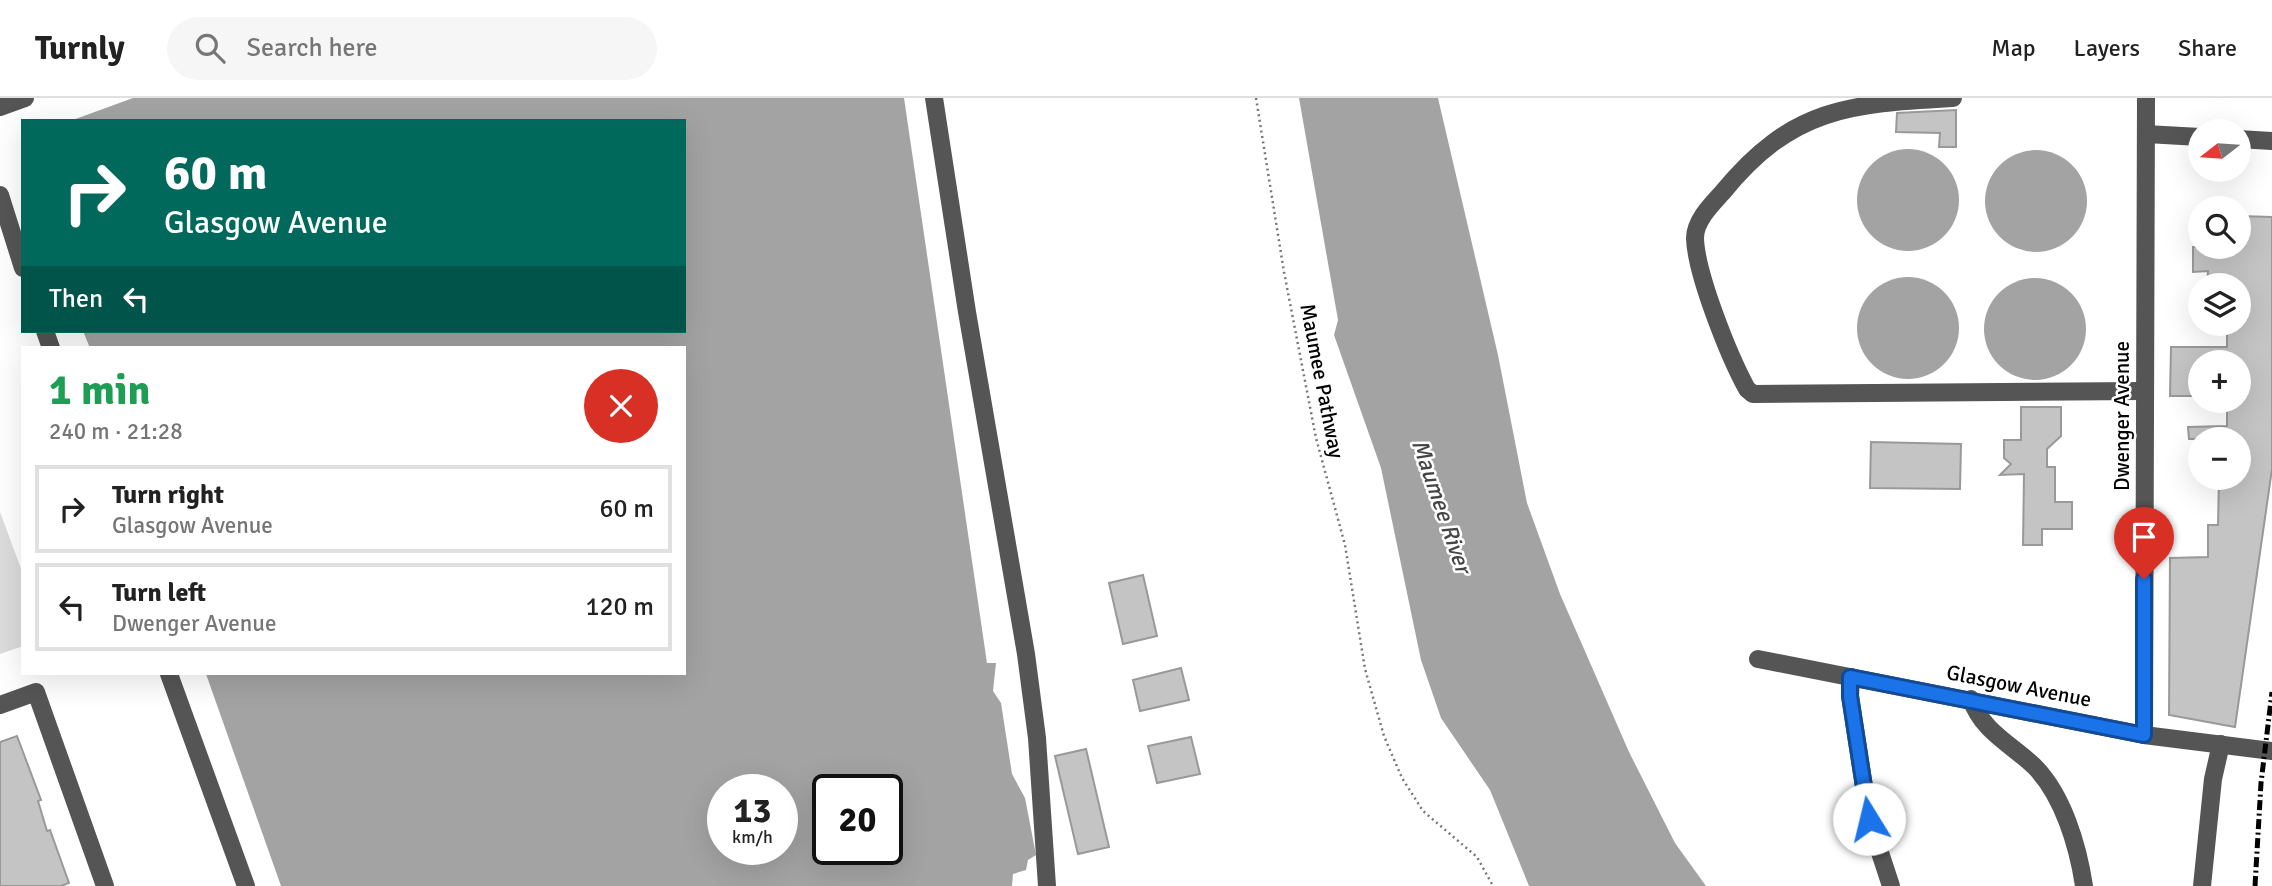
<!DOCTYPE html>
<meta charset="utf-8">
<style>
body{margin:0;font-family:Signika,sans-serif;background:#f6f6f6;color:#222;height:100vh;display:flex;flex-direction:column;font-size:26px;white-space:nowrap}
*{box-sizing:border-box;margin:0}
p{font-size:23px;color:#767676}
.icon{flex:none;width:38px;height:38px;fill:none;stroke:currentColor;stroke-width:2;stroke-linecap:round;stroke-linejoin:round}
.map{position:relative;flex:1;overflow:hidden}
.side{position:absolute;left:21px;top:248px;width:665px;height:329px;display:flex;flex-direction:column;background:#fff;border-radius:0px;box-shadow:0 7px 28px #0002}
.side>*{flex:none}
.hud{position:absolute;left:21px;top:21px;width:665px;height:214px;border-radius:0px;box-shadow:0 7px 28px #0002;background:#00695c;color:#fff;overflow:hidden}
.needle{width:46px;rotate:253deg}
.fabs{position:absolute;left:2188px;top:21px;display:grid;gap:14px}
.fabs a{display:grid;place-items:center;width:63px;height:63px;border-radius:50%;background:#fff;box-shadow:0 7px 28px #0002;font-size:35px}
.speed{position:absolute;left:707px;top:676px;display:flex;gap:14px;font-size:35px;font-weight:700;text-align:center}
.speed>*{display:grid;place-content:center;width:91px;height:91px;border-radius:50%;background:#fff;box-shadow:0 7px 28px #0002;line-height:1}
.speed small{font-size:18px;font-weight:400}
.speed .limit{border:4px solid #111;border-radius:10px;background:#fff;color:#111}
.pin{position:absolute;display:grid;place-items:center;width:60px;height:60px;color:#fff;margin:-72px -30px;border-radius:50% 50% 50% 0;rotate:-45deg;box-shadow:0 0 7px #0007}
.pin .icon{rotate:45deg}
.me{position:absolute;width:77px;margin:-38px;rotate:351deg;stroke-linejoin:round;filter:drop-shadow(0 0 5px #0008)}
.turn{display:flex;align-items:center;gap:24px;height:147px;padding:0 28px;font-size:32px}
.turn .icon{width:91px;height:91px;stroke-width:2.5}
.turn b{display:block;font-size:49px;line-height:60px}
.then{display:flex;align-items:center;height:66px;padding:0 28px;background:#0003;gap:14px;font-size:26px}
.round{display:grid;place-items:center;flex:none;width:74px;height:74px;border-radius:37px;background:#f6f6f6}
.head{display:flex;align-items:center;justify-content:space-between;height:119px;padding:0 28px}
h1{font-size:42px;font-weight:700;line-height:52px;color:#1e9e55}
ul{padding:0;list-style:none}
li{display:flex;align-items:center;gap:21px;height:88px;margin:0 14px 10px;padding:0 14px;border:4px solid #e0e0e0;border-radius:0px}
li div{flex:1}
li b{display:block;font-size:26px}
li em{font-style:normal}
header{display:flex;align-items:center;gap:42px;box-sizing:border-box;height:98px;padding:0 35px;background:#fff;border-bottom:2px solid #e0e0e0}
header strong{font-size:33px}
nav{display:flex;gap:38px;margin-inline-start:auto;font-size:24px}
.search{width:490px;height:63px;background:#f6f6f6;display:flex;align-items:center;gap:18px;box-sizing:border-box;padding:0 24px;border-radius:38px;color:#767676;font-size:26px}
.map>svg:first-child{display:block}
</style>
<header>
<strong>Turnly</strong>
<div class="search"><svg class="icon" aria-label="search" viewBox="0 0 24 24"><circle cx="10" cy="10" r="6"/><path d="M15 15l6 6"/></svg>Search here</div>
<nav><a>Map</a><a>Layers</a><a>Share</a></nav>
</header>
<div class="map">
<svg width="2272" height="788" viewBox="0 0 2272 788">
<rect width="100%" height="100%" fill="#fff"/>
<!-- green -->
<path fill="#dcdcdc" d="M0 414 23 476V548L0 556Z"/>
<!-- water -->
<g fill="#a3a3a3" fill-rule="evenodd">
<path d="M133 0H904L987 565H996L993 593 1001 605 1012 676 1025 700 1036 757 1028 762 1026 772 1013 776 1012 788H281L206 576H684V250H90L83 233H684V23H70ZM723 691H782V751H723ZM828 691H887V751H828Z"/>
<path d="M1299 0H1438L1498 257 1527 405 1560 496 1629 654 1675 745 1706 788H1529L1490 692 1441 620 1421 562 1381 370 1334 237 1338 222Z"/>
<circle cx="1908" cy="102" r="51"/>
<circle cx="2036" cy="103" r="51"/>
<circle cx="1908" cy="230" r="51"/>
<circle cx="2035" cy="231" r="51"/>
</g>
<!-- building -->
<g fill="#c4c4c4" stroke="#999" stroke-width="2">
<path d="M1956 12V49H1939L1940 35 1896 34 1897 15Z"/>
<path d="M2238 118 2272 119V371L2235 629 2169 617 2170 460 2208 459V427H2218L2219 380H2238V341H2189L2188 329 2227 328V303H2238V264H2200V298H2170L2171 249H2227V226H2238V187H2207L2208 173 2193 174V149H2238Z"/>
<path d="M2021 309H2061V338L2047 351V369H2055V404H2072V431H2042V447H2023L2024 376 2000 377 2011 366 2004 360V342H2021Z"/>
<path d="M1871 344 1961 346 1960 391 1870 390Z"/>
<path d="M1143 477 1157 538 1123 546 1109 485Z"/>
<path d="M1181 570 1189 602 1140 613 1133 582Z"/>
<path d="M17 638 41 702 38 703 47 733 50 732 69 785 61 788H0V644Z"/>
<path d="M1191 639 1200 676 1157 685 1148 648Z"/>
<path d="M1086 651 1109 749 1078 756 1055 658Z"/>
</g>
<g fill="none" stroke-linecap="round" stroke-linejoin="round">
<!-- path -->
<path stroke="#777" stroke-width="2.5" stroke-dasharray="2 3.5" stroke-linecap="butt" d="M1256 0 1284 174 1316 340 1345 447 1365 571 1384 638 1402 680 1423 713 1477 759 1493 788"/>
<!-- minor -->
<g stroke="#555" stroke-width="18">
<path d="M934 0 967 214 1026 556 1037 640 1047 788"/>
<path d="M1953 0C1849 6 1792 9 1722 95 1711 107 1695 123 1695 140 1696 176 1729 258 1747 291L1753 296 2145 293"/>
<path d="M0 9 25 0"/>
<path d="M2146 36 2200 39"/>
<path d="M2238 41 2272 43"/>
<path d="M0 97 23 170"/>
<path d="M45 233 51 250"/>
<path d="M1758 561 2144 637 2272 653"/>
<path d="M169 576 246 788"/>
<path d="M1851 579 1850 598 1869 721 1891 788"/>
<path d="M1971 601C1982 633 2011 646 2034 668 2063 697 2078 748 2084 788"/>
<path d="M0 607 36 594 105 788"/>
<path d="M2144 637 2146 0"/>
<path d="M2202 788 2213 681 2221 646"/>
</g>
<!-- rail -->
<path stroke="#000" stroke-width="5" stroke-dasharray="10 3.5 2 3.5" stroke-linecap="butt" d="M2255 788 2261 685 2272 594"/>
</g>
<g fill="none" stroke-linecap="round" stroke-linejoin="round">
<!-- route casing -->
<g stroke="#114b97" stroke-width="18">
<path id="route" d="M1869 721 1850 598V579L2144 637V481"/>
</g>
<!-- route -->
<use href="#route" stroke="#1a73e8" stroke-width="12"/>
</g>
<g text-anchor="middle" stroke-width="5" stroke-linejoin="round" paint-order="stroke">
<!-- street labels -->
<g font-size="21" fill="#000" stroke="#fff">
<text transform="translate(1322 283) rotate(79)" y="7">Maumee Pathway</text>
<text transform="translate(2122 318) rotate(-90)" y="7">Dwenger Avenue</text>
<text transform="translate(2019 588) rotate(11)" y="7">Glasgow Avenue</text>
</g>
<!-- water labels -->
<g font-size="23" font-style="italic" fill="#444" stroke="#fff">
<text transform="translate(1442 408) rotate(71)" y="8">Maumee River</text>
</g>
</g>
</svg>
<div class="fabs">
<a><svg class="needle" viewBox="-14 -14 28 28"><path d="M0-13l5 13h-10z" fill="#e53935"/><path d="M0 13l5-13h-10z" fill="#767676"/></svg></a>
<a><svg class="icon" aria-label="search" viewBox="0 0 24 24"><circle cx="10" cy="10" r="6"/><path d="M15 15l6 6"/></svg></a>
<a><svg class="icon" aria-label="layers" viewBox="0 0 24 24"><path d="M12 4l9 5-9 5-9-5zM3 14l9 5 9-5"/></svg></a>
<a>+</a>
<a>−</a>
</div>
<div class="speed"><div>13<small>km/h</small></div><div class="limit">20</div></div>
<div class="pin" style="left:2144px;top:481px;background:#d93025"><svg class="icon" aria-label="arrive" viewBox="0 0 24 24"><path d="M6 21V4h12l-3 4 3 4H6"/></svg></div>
<svg class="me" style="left:1869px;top:721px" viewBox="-20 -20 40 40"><circle r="19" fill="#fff"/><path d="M0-13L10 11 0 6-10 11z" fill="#1a73e8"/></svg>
<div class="hud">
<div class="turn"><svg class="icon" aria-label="right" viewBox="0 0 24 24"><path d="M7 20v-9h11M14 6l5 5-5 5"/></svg><div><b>60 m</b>Glasgow Avenue</div></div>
<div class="then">Then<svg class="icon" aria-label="left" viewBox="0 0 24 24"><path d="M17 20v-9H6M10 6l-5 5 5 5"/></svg></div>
</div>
<section class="side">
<div class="head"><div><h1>1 min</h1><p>240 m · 21:28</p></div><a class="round" style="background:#d93025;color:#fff"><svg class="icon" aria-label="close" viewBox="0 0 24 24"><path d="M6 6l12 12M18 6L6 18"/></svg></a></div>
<ul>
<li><svg class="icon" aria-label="right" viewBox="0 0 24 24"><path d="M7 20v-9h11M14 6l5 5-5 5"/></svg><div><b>Turn right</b><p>Glasgow Avenue</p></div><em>60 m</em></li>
<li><svg class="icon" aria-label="left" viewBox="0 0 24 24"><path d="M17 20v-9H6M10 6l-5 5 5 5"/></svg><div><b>Turn left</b><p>Dwenger Avenue</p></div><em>120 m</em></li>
</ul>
</section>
</div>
